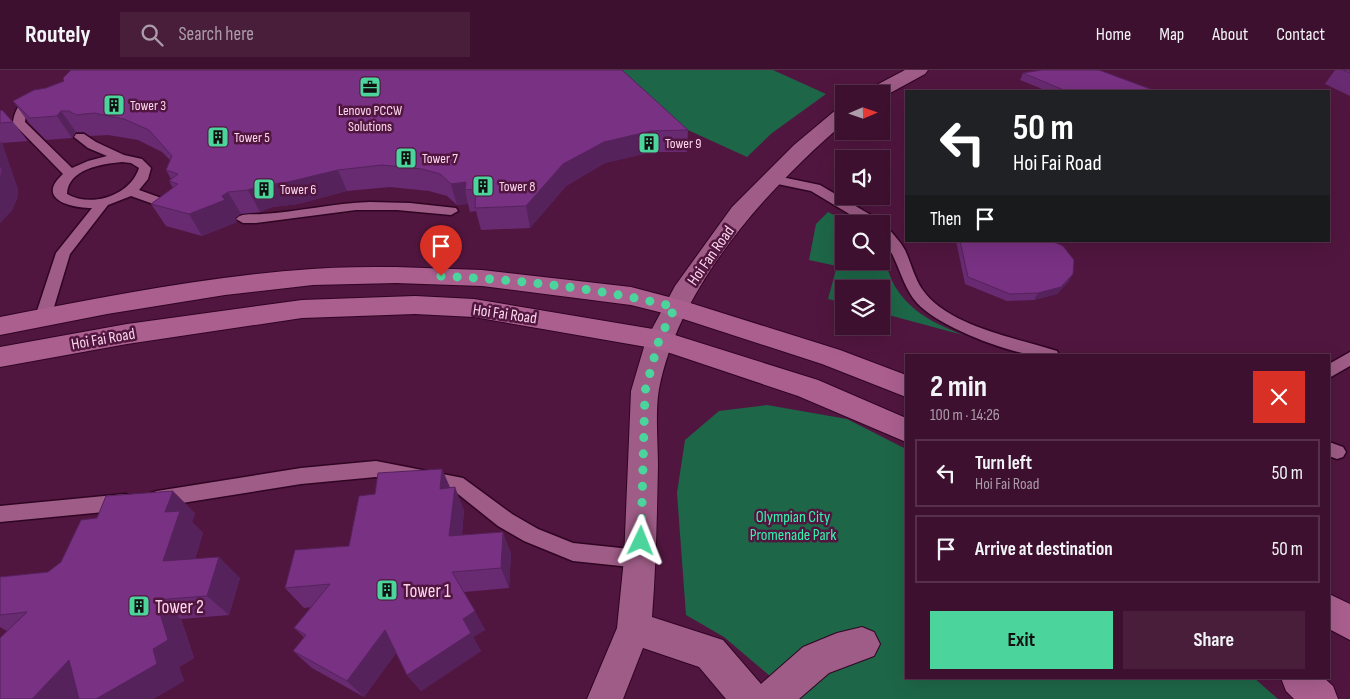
<!DOCTYPE html>
<meta charset="utf-8">
<style>
body{margin:0;font-family:"Sofia Sans Condensed",sans-serif;background:#481e3b;color:#f1f3f6;height:100vh;display:flex;flex-direction:column;font-size:19px;white-space:nowrap}
*{box-sizing:border-box;margin:0}
p{font-size:16px;color:#ad9daa}
.icon{flex:none;width:28px;height:28px;fill:none;stroke:currentColor;stroke-width:2;stroke-linecap:round;stroke-linejoin:round}
.map{position:relative;flex:1;overflow:hidden}
.side{position:absolute;left:905px;top:284px;width:425px;height:325px;display:flex;flex-direction:column;background:#3d102f;border-radius:0px;box-shadow:0 5px 20px #0002,0 0 0 1px #56304b}
.side>*{flex:none}
.hud{position:absolute;left:905px;top:20px;width:425px;height:152px;border-radius:0px;box-shadow:0 5px 20px #0002,0 0 0 1px #56304b;background:#202124;color:#fff;overflow:hidden}
.needle{width:32px;rotate:88deg}
.tools{position:absolute;left:835px;top:15px;display:grid;gap:10px}
.tools a{display:grid;place-items:center;width:55px;height:55px;border-radius:0px;background:#3d102f;box-shadow:0 5px 20px #0002,0 0 0 1px #56304b;font-size:25px}
.pin{position:absolute;display:grid;place-items:center;width:42px;height:42px;color:#fff;margin:-51px -21px;border-radius:50% 50% 50% 0;rotate:-45deg;box-shadow:0 0 5px #0007}
.pin .icon{rotate:45deg}
.me{position:absolute;width:55px;margin:-28px;rotate:2deg;stroke-linejoin:round;filter:drop-shadow(0 0 4px #0008)}
.turn{display:flex;align-items:center;gap:18px;height:105px;padding:0 25px;font-size:22px}
.turn .icon{width:65px;height:65px;stroke-width:2.5}
.turn b{display:block;font-size:35px;line-height:42px}
.then{display:flex;align-items:center;height:48px;padding:0 25px;background:#0003;gap:10px;font-size:19px}
.round{display:grid;place-items:center;flex:none;width:52px;height:52px;border-radius:0px;background:#481e3b}
.overview{display:flex;align-items:center;justify-content:space-between;height:85px;padding:0 25px}
h1{font-size:30px;font-weight:700;line-height:38px}
.action{display:flex;gap:10px;margin-top:auto;padding:10px 25px}
.action a{flex:1;height:58px;border-radius:0px;background:#4bd49b;color:#111;font-size:20px;font-weight:700;line-height:58px;text-align:center}
.action a+a{background:#481e3b;color:#f1f3f6}
ul{padding:0;list-style:none}
li{display:flex;align-items:center;gap:15px;height:68px;margin:0 10px 8px;padding:0 15px;border:2px solid #56304b;border-radius:0px}
li div{flex:1}
li b{display:block;font-size:19px}
li em{font-style:normal}
header{display:flex;align-items:center;gap:30px;box-sizing:border-box;height:70px;padding:0 25px;background:#3d102f;border-bottom:1px solid #56304b}
header strong{font-size:24px}
nav{display:flex;gap:28px;margin-inline-start:auto;font-size:18px}
.search{width:350px;height:45px;background:#481e3b;display:flex;align-items:center;gap:12px;box-sizing:border-box;padding:0 18px;border-radius:0px;color:#ad9daa;font-size:19px}
.map>svg:first-child{display:block}
</style>
<header>
<strong>Routely</strong>
<div class="search"><svg class="icon" aria-label="search" viewBox="0 0 24 24"><circle cx="10" cy="10" r="6"/><path d="M15 15l6 6"/></svg>Search here</div>
<nav><a>Home</a><a>Map</a><a>About</a><a>Contact</a></nav>
</header>
<div class="map">
<svg width="1350" height="629" viewBox="0 0 1350 629">
<rect width="100%" height="100%" fill="#51163f"/>
<!-- green -->
<g fill="#1e6648">
<path d="M601 0H773L826 24 772 63 747 87 644 40Z"/>
<path d="M828 142 852 154H844V191H881V185C887 196 890 208 896 218 912 243 936 254 963 265L881 243V219H844V233L828 229 837 196 809 190 816 154Z"/>
<path d="M767 335 847 349 906 379V608H1254L1278 629H797L724 567 686 545 677 423 685 370 719 341Z"/>
</g>
<g fill="none" stroke-linecap="round" stroke-linejoin="round">
<!-- lane casing -->
<g stroke="#300423" stroke-width="3">
<g id="lane">
<path d="M34 24 40 27 26 43 25 52 72 98 88 91 107 86 88 78 74 67 76 64H84L96 72 124 85 142 89 151 98 148 109 139 120 178 134 180 137 173 141 131 126 108 135 70 184 51 247 48 251 43 252 38 251 35 247 56 183 92 138C71 138 35 129 63 104L13 53C14 41 22 27 34 24ZM122 92 131 93 139 98C130 126 91 138 67 124 68 99 101 94 122 92Z"/>
<path d="M772 105 820 115 881 151 882 155 886 156C893 164 900 171 905 180 911 193 914 207 922 219 947 256 1016 268 1057 281L1059 285C1050 285 1040 286 1032 285 1001 280 938 256 917 233 906 221 901 203 894 188 887 172 881 174 881 154H866L811 121 768 112 766 109 768 106Z"/>
<path d="M370 132 410 133 456 138 458 141 451 145 397 140H356L256 153H243L236 149C241 142 254 145 262 144 298 142 333 133 370 132Z"/>
<path d="M1350 282V296L1329 308V294Z"/>
<path d="M1329 372 1343 377 1346 382 1343 387 1337 389 1329 386Z"/>
<path d="M376 391 463 408 512 444 538 459 573 473 640 480 647 483 650 489 647 495 640 498 573 491 524 471 498 456 453 420 376 407 301 414 157 437 151 435 148 429 151 423 157 421 301 398Z"/>
<path d="M125 424 131 426 134 432 131 438 125 440 0 452V436Z"/>
</g>
</g>
<!-- street casing -->
<g stroke="#300423" stroke-width="2">
<g id="street">
<path d="M905 0H928L925 4 881 28V24H865L867 20Z"/>
<path d="M844 37V53C766 120 679 216 659 319 655 341 658 373 658 395 657 446 656 496 652 547L723 570 761 614 803 577 837 563 862 557 874 562 880 574 874 586 829 603 799 629H726L699 597 643 578 623 629H587L617 558 624 489 631 321 646 270 675 216 732 137 794 75 837 39Z"/>
</g>
</g>
<!-- secondary casing -->
<g stroke="#300423" stroke-width="2">
<g id="secondary">
<path d="M396 197 482 200 631 217 684 231 840 280 906 305V327L822 294 671 245 631 235 482 216 396 213 313 215 225 225 107 244 0 265V247C103 227 207 206 312 199 340 197 368 197 396 197Z"/>
<path d="M415 226 474 229 659 260 818 310 906 348V372L798 326 658 279 474 247 415 244 302 248 127 274 0 297V277L127 254 302 230Z"/>
<path d="M1329 524 1350 534V570L1329 559Z"/>
<path d="M1281 608H1324L1333 616 1338 629H1294L1286 621Z"/>
</g>
</g>
<!-- lane -->
<use href="#lane" fill="#9e5c86" fill-rule="evenodd"/>
<!-- street -->
<use href="#street" fill="#9e5c86" fill-rule="evenodd"/>
<!-- secondary -->
<use href="#secondary" fill="#aa5f8f" fill-rule="evenodd"/>
</g>
<!-- wall -->
<g fill="#682a71">
<path d="M1335 0H1350V26L1325 14Z"/>
<path d="M1023 3 1153 20 1152 21H1047L1020 10Z"/>
<path d="M13 31 688 60 687 82H652L605 93 566 116 530 158 481 160 476 141 470 142 468 134 457 135 447 126 429 121 390 117 347 121 298 134 272 137 260 142 241 144 235 148 237 152 202 166 166 156 151 134 173 118 169 111 171 109 166 100 170 90 162 82 138 70 108 65 90 66 84 62H76L72 68 46 70 29 53Z"/>
<path d="M0 41 13 52 28 71 2 73 18 120 17 129 12 140 0 153Z"/>
<path d="M956 171H1051L1069 211 1057 224 1034 230 1007 231 965 214Z"/>
<path d="M442 399 450 418 464 440 462 465 511 483 509 518 464 522 485 560 473 567 481 581 421 621 407 605 396 583 364 627 312 598 293 581 304 567 294 558 312 537 304 538 285 518 349 476 375 424Z"/>
<path d="M195 443 192 452 203 463 195 489 240 508 229 545 181 549 194 588 179 597 184 611 153 629H0L7 561 0 557V507L48 502 61 492Z"/>
</g>
<!-- shaded-wall -->
<g fill="#55225c">
<path d="M61 41 76 62 72 68 57 46Z"/>
<path d="M651 61 652 82 605 93 566 116 530 158 526 136 563 94 604 72Z"/>
<path d="M0 71 2 73 18 120 17 129 12 140 0 153Z"/>
<path d="M338 100 347 121 298 134 272 137 260 142 248 120 260 116Z"/>
<path d="M466 112 465 120 468 134 457 135 451 114Z"/>
<path d="M228 122 241 144 235 148 237 152 202 166 189 144Z"/>
<path d="M1073 204 1069 211 1057 224 1034 230 1038 223Z"/>
<path d="M442 399 452 422 440 419Z"/>
<path d="M455 417 464 440 460 487 449 466Z"/>
<path d="M173 421 195 443 192 452 203 463 188 512 163 491 165 442Z"/>
<path d="M503 462 511 483 509 518 501 498Z"/>
<path d="M219 487 240 508 229 545 207 526Z"/>
<path d="M156 530 181 549 194 588 179 597 184 611 153 629H96L153 579Z"/>
<path d="M475 541 485 560 473 567 481 581 421 621 407 605 463 549Z"/>
<path d="M385 560 399 579 364 627 347 611Z"/>
<path d="M69 590 80 629H32Z"/>
</g>
<!-- building -->
<g fill="#793183" stroke="#55225c">
<path d="M71 0H622L688 60 651 61 604 72 563 94 526 136 475 138 476 119 465 120 466 112 451 114 440 104 422 99 382 95 338 100 288 112 260 116 248 120 228 122 222 126 225 130 189 144 151 134 178 114 169 111 178 104 166 100 172 86 149 60 124 49 94 43 76 45 69 41H61L57 46 30 48 13 31 34 20 46 18 64 11 63 8Z"/>
<path d="M1042 0H1099L1153 20 1144 21H1066L1023 3Z"/>
<path d="M1343 0H1350V3Z"/>
<path d="M2 40 13 52 0 53V41Z"/>
<path d="M0 94 2 100 0 111Z"/>
<path d="M960 171H1051L1063 176 1074 190 1073 204 1061 217 1038 223 1010 224 968 207Z"/>
<path d="M442 399 440 419 455 417 449 466 503 462 501 498 452 502 475 541 463 549 471 563 407 605 385 560 347 611 293 581 306 565 294 558 330 514 285 518 295 480 349 476 359 426 375 424 378 403Z"/>
<path d="M173 421 165 442 180 441 163 491 219 487 207 526 156 530 168 570 153 579 157 594 96 629H79L69 590 32 629H0V568L27 542 0 545V507L48 502 61 492 81 450 97 448 106 426Z"/>
</g>
<g fill="none" stroke-linecap="round" stroke-linejoin="round">
<!-- route -->
<path stroke="#4bd49b" stroke-width="9" stroke-dasharray="0 16.2" d="M441 206C520 210 599 218 675 237L659 270 645 321 641 471"/>
</g>
<!-- icons -->
<defs>
<g id="office-square" transform="scale(1.125)"><rect x="-9" y="-9" width="18" height="18" rx="4" fill="#4bd49b" stroke="#51163f"/><path d="M-6-3h4V-5.5h4V-3h4V5H-6ZM-1-4.5V-3h2v-1.5ZM-6 0V1H6V0Z" fill="#111"/></g>
<g id="building-square" transform="scale(1.125)"><rect x="-9" y="-9" width="18" height="18" rx="4" fill="#4bd49b" stroke="#51163f"/><path d="M-4-6H4V6H1V3H-1V6H-4ZM-2.5-4.3h1.7v1.8h-1.7ZM.8-4.3h1.7v1.8H.8ZM-2.5-1h1.7V.8h-1.7ZM.8-1h1.7V.8H.8Z" fill="#111"/></g>
</defs>
<g fill-rule="evenodd">
<use href="#office-square" x="370" y="17"/>
<use href="#building-square" x="114" y="35"/>
<use href="#building-square" x="218" y="67"/>
<use href="#building-square" x="649" y="73"/>
<use href="#building-square" x="406" y="88"/>
<use href="#building-square" x="483" y="116"/>
<use href="#building-square" x="264" y="119"/>
<use href="#building-square" x="387" y="520"/>
<use href="#building-square" x="139" y="536"/>
</g>
<g text-anchor="middle" stroke-width="5" stroke-linejoin="round" paint-order="stroke">
<!-- far-poi labels -->
<g font-size="14" fill="#fcd6ec" stroke="#51163f" text-anchor="start">
<text x="130" y="40">Tower 3</text>
<text x="370" y="45" text-anchor="middle">Lenovo PCCW<tspan x="370" dy="16">Solutions</tspan></text>
<text x="234" y="72">Tower 5</text>
<text x="665" y="78">Tower 9</text>
<text x="422" y="93">Tower 7</text>
<text x="499" y="121">Tower 8</text>
<text x="280" y="124">Tower 6</text>
</g>
<!-- street labels -->
<g font-size="16" fill="#fcd6ec" stroke="#51163f">
<text transform="translate(710 185) rotate(-55)" y="6">Hoi Fan Road</text>
<text transform="translate(505 243) rotate(8)" y="6">Hoi Fai Road</text>
<text transform="translate(103 268) rotate(-10)" y="6">Hoi Fai Road</text>
</g>
<!-- park labels -->
<g font-size="16" fill="#33f5ae" stroke="#51163f">
<text x="793" y="452">Olympian City<tspan x="793" dy="18">Promenade Park</tspan></text>
</g>
<!-- near-poi labels -->
<g font-size="19" fill="#fcd6ec" stroke="#51163f" text-anchor="start">
<text x="403" y="527">Tower 1</text>
<text x="155" y="543">Tower 2</text>
</g>
</g>
</svg>
<div class="tools">
<a><svg class="needle" viewBox="-14 -14 28 28"><path d="M0-13l5 13h-10z" fill="#e53935"/><path d="M0 13l5-13h-10z" fill="#ad9daa"/></svg></a>
<a><svg class="icon" aria-label="sound" viewBox="0 0 24 24"><path d="M4 9h4l5-4v14l-5-4H4zM17 9q2 3 0 6"/></svg></a>
<a><svg class="icon" aria-label="search" viewBox="0 0 24 24"><circle cx="10" cy="10" r="6"/><path d="M15 15l6 6"/></svg></a>
<a><svg class="icon" aria-label="layers" viewBox="0 0 24 24"><path d="M12 4l9 5-9 5-9-5zM3 14l9 5 9-5"/></svg></a>
</div>
<div class="pin" style="left:441px;top:206px;background:#d93025"><svg class="icon" aria-label="arrive" viewBox="0 0 24 24"><path d="M6 21V4h12l-3 4 3 4H6"/></svg></div>
<svg class="me" style="left:641px;top:471px" viewBox="-20 -20 40 40"><path d="M0-17L14 15 0 8-14 15z" fill="#4bd49b" stroke="#fff" stroke-width="4"/></svg>
<div class="hud">
<div class="turn"><svg class="icon" aria-label="left" viewBox="0 0 24 24"><path d="M17 20v-9H6M10 6l-5 5 5 5"/></svg><div><b>50 m</b>Hoi Fai Road</div></div>
<div class="then">Then<svg class="icon" aria-label="arrive" viewBox="0 0 24 24"><path d="M6 21V4h12l-3 4 3 4H6"/></svg></div>
</div>
<section class="side">
<div class="overview"><div><h1>2 min</h1><p>100 m · 14:26</p></div><a class="round" style="background:#d93025;color:#fff"><svg class="icon" aria-label="close" viewBox="0 0 24 24"><path d="M6 6l12 12M18 6L6 18"/></svg></a></div>
<ul>
<li><svg class="icon" aria-label="left" viewBox="0 0 24 24"><path d="M17 20v-9H6M10 6l-5 5 5 5"/></svg><div><b>Turn left</b><p>Hoi Fai Road</p></div><em>50 m</em></li>
<li><svg class="icon" aria-label="arrive" viewBox="0 0 24 24"><path d="M6 21V4h12l-3 4 3 4H6"/></svg><div><b>Arrive at destination</b></div><em>50 m</em></li>
</ul>
<div class="action"><a>Exit</a><a>Share</a></div>
</section>
</div>
